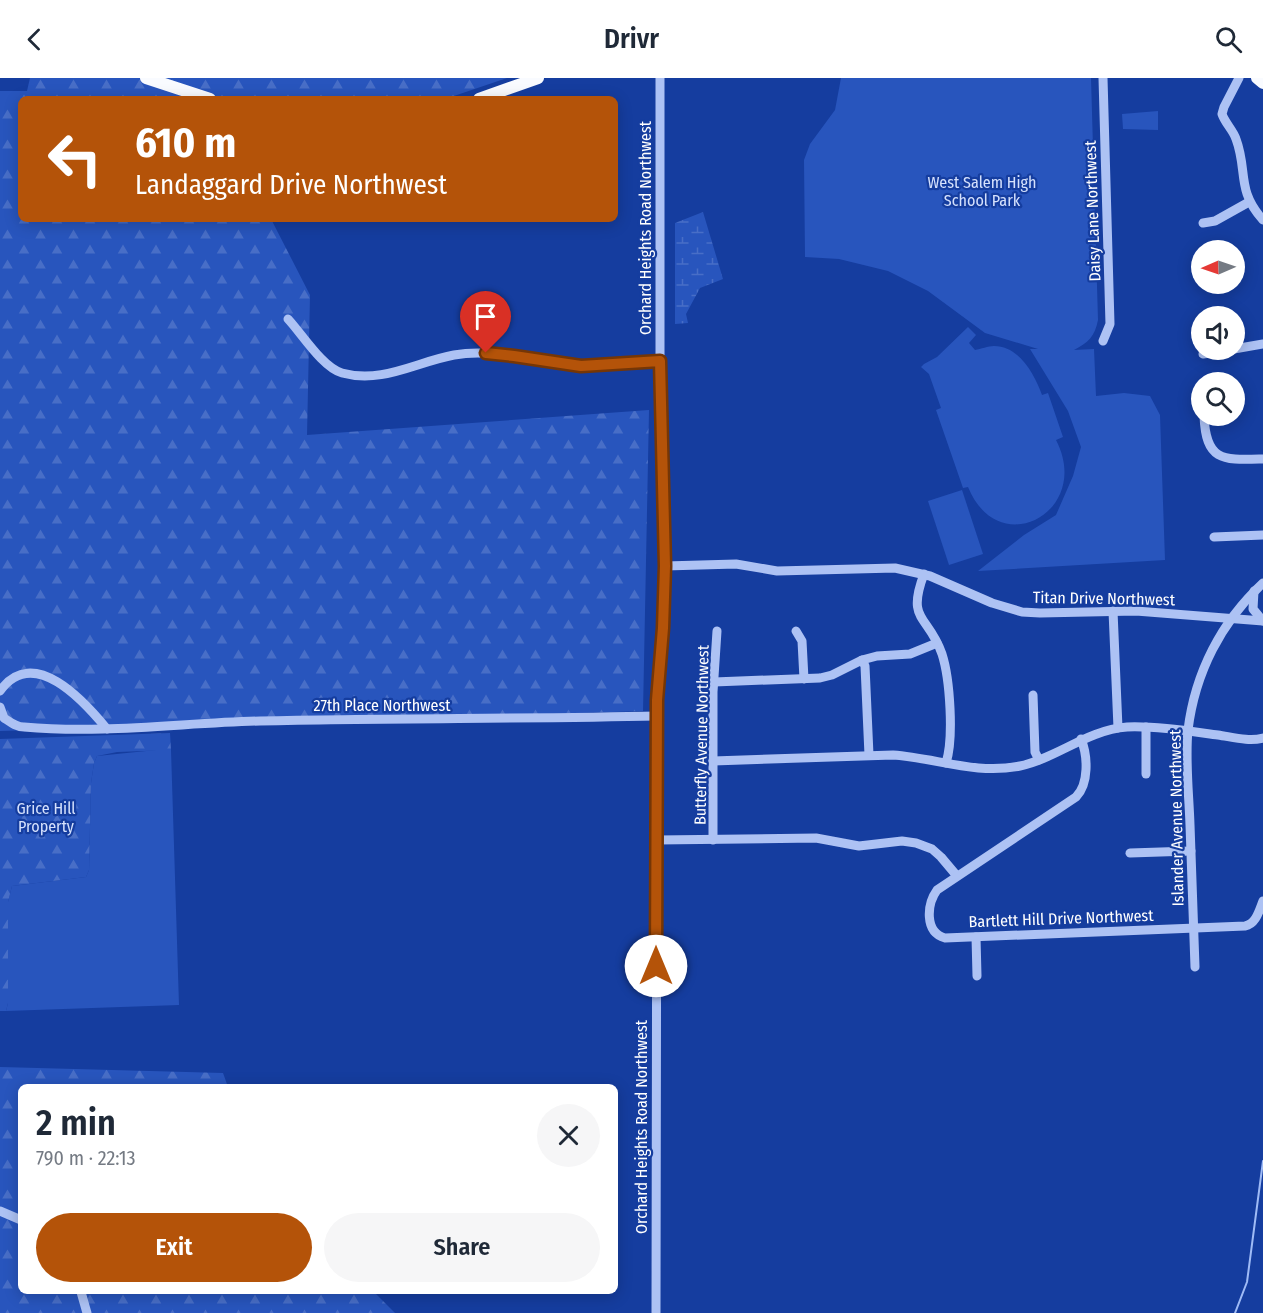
<!DOCTYPE html>
<meta charset="utf-8">
<style>
body{margin:0;font-family:"Fira Sans Condensed",sans-serif;background:#f6f6f7;color:#1f2937;height:100vh;display:flex;flex-direction:column;font-size:22px;white-space:nowrap}
*{box-sizing:border-box;margin:0}
p{font-size:20px;color:#747a83}
.icon{flex:none;width:33px;height:33px;fill:none;stroke:currentColor;stroke-width:2;stroke-linecap:round;stroke-linejoin:round}
.map{position:relative;flex:1;overflow:hidden}
.panel{position:absolute;left:18px;top:1006px;width:600px;height:210px;display:flex;flex-direction:column;background:#fff;border-radius:9px;box-shadow:0 3px 15px #0003}
.panel>*{flex:none}
.hud{position:absolute;left:18px;top:18px;width:600px;height:126px;border-radius:9px;box-shadow:0 3px 15px #0003;background:#b45309;color:#fff;overflow:hidden}
.needle{width:39px;rotate:268deg}
.buttons{position:absolute;left:1191px;top:162px;display:grid;gap:12px}
.buttons a{display:grid;place-items:center;width:54px;height:54px;border-radius:50%;background:#fff;box-shadow:0 3px 15px #0003;font-size:30px}
.pin{position:absolute;display:grid;place-items:center;width:51px;height:51px;color:#fff;margin:-62px -26px;border-radius:50% 50% 50% 0;rotate:-45deg;box-shadow:0 0 6px #0007}
.pin .icon{rotate:45deg}
.me{position:absolute;width:66px;margin:-33px;rotate:0deg;stroke-linejoin:round;filter:drop-shadow(0 0 4px #0008)}
.turn{display:flex;align-items:center;gap:21px;height:126px;padding:0 18px;font-size:27px}
.turn .icon{width:78px;height:78px;stroke-width:2.5}
.turn b{display:block;font-size:42px;line-height:51px}
.round{display:grid;place-items:center;flex:none;width:63px;height:63px;border-radius:32px;background:#f6f6f7}
.head{display:flex;align-items:center;justify-content:space-between;height:102px;padding:0 18px}
h1{font-size:36px;font-weight:600;line-height:45px}
.button{display:flex;gap:12px;margin-top:auto;padding:12px 18px}
.button a{flex:1;height:69px;border-radius:36px;background:#b45309;color:#fff;font-size:24px;font-weight:600;line-height:69px;text-align:center}
.button a+a{background:#f6f6f7;color:#1f2937}
header{display:flex;justify-content:space-between;align-items:center;height:78px;padding:0 18px;background:#fff;font-size:27px;font-weight:600}
.map>svg:first-child{display:block}
</style>
<header><svg class="icon" aria-label="back" viewBox="0 0 24 24"><path d="M15 5l-7 7 7 7"/></svg>Drivr<svg class="icon" aria-label="search" viewBox="0 0 24 24"><circle cx="10" cy="10" r="6"/><path d="M15 15l6 6"/></svg></header>
<div class="map">
<svg width="1263" height="1235" viewBox="0 0 1263 1235">
<defs>
<pattern id="forest-firs" width="22" height="20" patternUnits="userSpaceOnUse" patternTransform="scale(1.5)"><rect width="22" height="20" fill="#2855bd"/><path d="M5 1l3.5 6h-7zM16 11l3.5 6h-7z" fill="#486ec7"/></pattern>
<pattern id="wetland-marsh" width="20" height="14" patternUnits="userSpaceOnUse" patternTransform="scale(1.5)"><rect width="20" height="14" fill="#2855bd"/><path d="M1 5h8M5 5V1M11 12h8M15 12V8" fill="none" stroke="#486ec7"/></pattern>
</defs>
<rect width="100%" height="100%" fill="#153d9f"/>
<!-- green -->
<g fill="#2855bd">
<path d="M841 0H1091L1098 242C1095 258 1088 265 1074 272L1094 271 1096 318 1124 315 1150 318 1160 337 1165 482 978 493 1024 457 1056 437 1073 398 1081 369 1068 333 1030 271H1038L985 255 928 213 888 193 839 181 805 179 804 82 810 66 835 32Z"/>
<path d="M1158 33V52L1123 51 1122 36Z"/>
<path d="M968 249 976 257 969 265 975 272C981 271 988 268 994 268 1020 268 1035 298 1042 317L1048 315 1063 359 1056 362C1093 433 999 485 968 409L963 410 936 332 941 330 929 296 921 289 924 286 937 279Z"/>
<path d="M962 412 983 476 949 487 928 423Z"/>
<path d="M156 672H171L179 927 6 933 8 925V824L12 808 86 799 89 792 91 705 94 685 97 678Z"/>
</g>
<!-- forest -->
<g fill="url(#forest-firs)">
<path d="M30 0H507L445 21H21V141H271L310 217 307 357 649 332 643 633 0 653V13H27Z"/>
<path d="M170 655 171 672 117 674 97 678 94 685 91 705 89 792 86 799 12 808 8 824V925L6 933H0V661Z"/>
<path d="M0 989 223 995 228 1009 21 1010V1214H374L395 1235H0Z"/>
</g>
<!-- wetland -->
<path fill="url(#wetland-marsh)" d="M703 134 723 201 700 210 686 236 688 245 675 246V145Z"/>
<g fill="none" stroke-linecap="round" stroke-linejoin="round">
<!-- stream -->
<path stroke="#9fbbf6" stroke-width="2" d="M1235 1235 1247 1204 1263 1083"/>
<!-- minor -->
<g stroke="#adc2f4" stroke-width="9">
<path d="M1103 0 1110 246 1103 263"/>
<path d="M1239 0 1224 29 1222 36C1225 45 1233 52 1236 61 1248 93 1236 112 1263 142"/>
<path d="M1203 145 1215 143 1249 124"/>
<path d="M288 241C302 256 323 290 342 295 382 306 416 284 454 277 493 270 530 283 568 287 598 290 629 285 659 283"/>
<path d="M1234 271 1263 266"/>
<path d="M1203 276 1231 272"/>
<path d="M1204 338C1206 384 1223 382 1263 381"/>
<path d="M1214 459 1263 457"/>
<path d="M665 488 736 486 777 493 895 490 930 498 992 525 1022 534 1040 535 1136 533 1263 543"/>
<path d="M924 496C906 544 928 536 942 576 950 601 954 660 946 685"/>
<path d="M1254 513 1253 531 1263 543"/>
<path d="M1113 533 1118 650"/>
<path d="M796 553 802 563 804 601"/>
<path d="M862 582 865 588 869 677"/>
<path d="M714 604 820 600 832 597 862 582 877 578 910 576 937 565"/>
<path d="M0 613C33 566 84 623 107 651"/>
<path d="M1033 617 1035 674 1039 682"/>
<path d="M0 629 4 640C10 644 16 649 24 649 103 656 182 645 260 643 393 640 525 641 657 638"/>
<path d="M1146 649V696"/>
<path d="M1081 661C1088 678 1089 706 1076 719L937 812C927 826 924 854 945 860L1245 848C1256 846 1259 833 1263 823"/>
<path d="M713 683 893 677C936 680 976 697 1020 688 1057 680 1087 652 1127 649 1157 648 1188 653 1218 657 1232 659 1249 664 1263 660"/>
<path d="M657 762 816 760 859 768 902 763 916 765 932 771 941 779 957 798"/>
<path d="M713 762V614L717 553"/>
<path d="M1130 775 1191 773"/>
<path d="M976 859 977 898"/>
<path d="M1195 889C1193 842 1192 794 1190 747 1189 716 1185 683 1188 652 1195 595 1221 544 1263 505"/>
<path d="M0 1133 21 1142"/>
<path d="M81 1214 87 1235"/>
<path d="M656 1235 657 638 664 532 665 488 660 344V0"/>
</g>
<!-- major -->
<g stroke="#f9fbff" stroke-width="12">
<path d="M146 0 210 21"/>
<path d="M1257 0 1263 5"/>
<path d="M479 21 538 0"/>
</g>
</g>
<g fill="none" stroke-linecap="round" stroke-linejoin="round">
<!-- route casing -->
<g stroke="#753606" stroke-width="15">
<path id="route" d="M486 275 514 278 581 288 660 283 665 488 663 550 657 622 656 888"/>
</g>
<!-- route -->
<use href="#route" stroke="#b45309" stroke-width="10"/>
</g>
<g text-anchor="middle" stroke-width="4.5" stroke-linejoin="round" paint-order="stroke">
<!-- park labels -->
<g font-size="16" fill="#d5e1fd" stroke="#153d9f">
<text x="982" y="110">West Salem High<tspan x="982" dy="18">School Park</tspan></text>
<text x="46" y="736">Grice Hill<tspan x="46" dy="18">Property</tspan></text>
</g>
<!-- street labels -->
<g font-size="16" fill="#fff" stroke="#153d9f">
<text transform="translate(1092 133) rotate(-92)" y="6">Daisy Lane Northwest</text>
<text transform="translate(645 150) rotate(-90)" y="6">Orchard Heights Road Northwest</text>
<text transform="translate(1104 520) rotate(1)" y="6">Titan Drive Northwest</text>
<text x="382" y="633">27th Place Northwest</text>
<text transform="translate(701 657) rotate(-89)" y="6">Butterfly Avenue Northwest</text>
<text transform="translate(1176 740) rotate(-91)" y="6">Islander Avenue Northwest</text>
<text transform="translate(1061 840) rotate(-2)" y="6">Bartlett Hill Drive Northwest</text>
<text transform="translate(641 1049) rotate(-90)" y="6">Orchard Heights Road Northwest</text>
</g>
</g>
</svg>
<div class="buttons">
<a><svg class="needle" viewBox="-14 -14 28 28"><path d="M0-13l5 13h-10z" fill="#e53935"/><path d="M0 13l5-13h-10z" fill="#747a83"/></svg></a>
<a><svg class="icon" aria-label="sound" viewBox="0 0 24 24"><path d="M4 9h4l5-4v14l-5-4H4zM17 9q2 3 0 6"/></svg></a>
<a><svg class="icon" aria-label="search" viewBox="0 0 24 24"><circle cx="10" cy="10" r="6"/><path d="M15 15l6 6"/></svg></a>
</div>
<div class="pin" style="left:486px;top:275px;background:#d93025"><svg class="icon" aria-label="arrive" viewBox="0 0 24 24"><path d="M6 21V4h12l-3 4 3 4H6"/></svg></div>
<svg class="me" style="left:656px;top:888px" viewBox="-20 -20 40 40"><circle r="19" fill="#fff"/><path d="M0-13L10 11 0 6-10 11z" fill="#b45309"/></svg>
<div class="hud">
<div class="turn"><svg class="icon" aria-label="left" viewBox="0 0 24 24"><path d="M17 20v-9H6M10 6l-5 5 5 5"/></svg><div><b>610 m</b>Landaggard Drive Northwest</div></div>
</div>
<section class="panel">
<div class="head"><div><h1>2 min</h1><p>790 m · 22:13</p></div><a class="round"><svg class="icon" aria-label="close" viewBox="0 0 24 24"><path d="M6 6l12 12M18 6L6 18"/></svg></a></div>
<div class="button"><a>Exit</a><a>Share</a></div>
</section>
</div>
